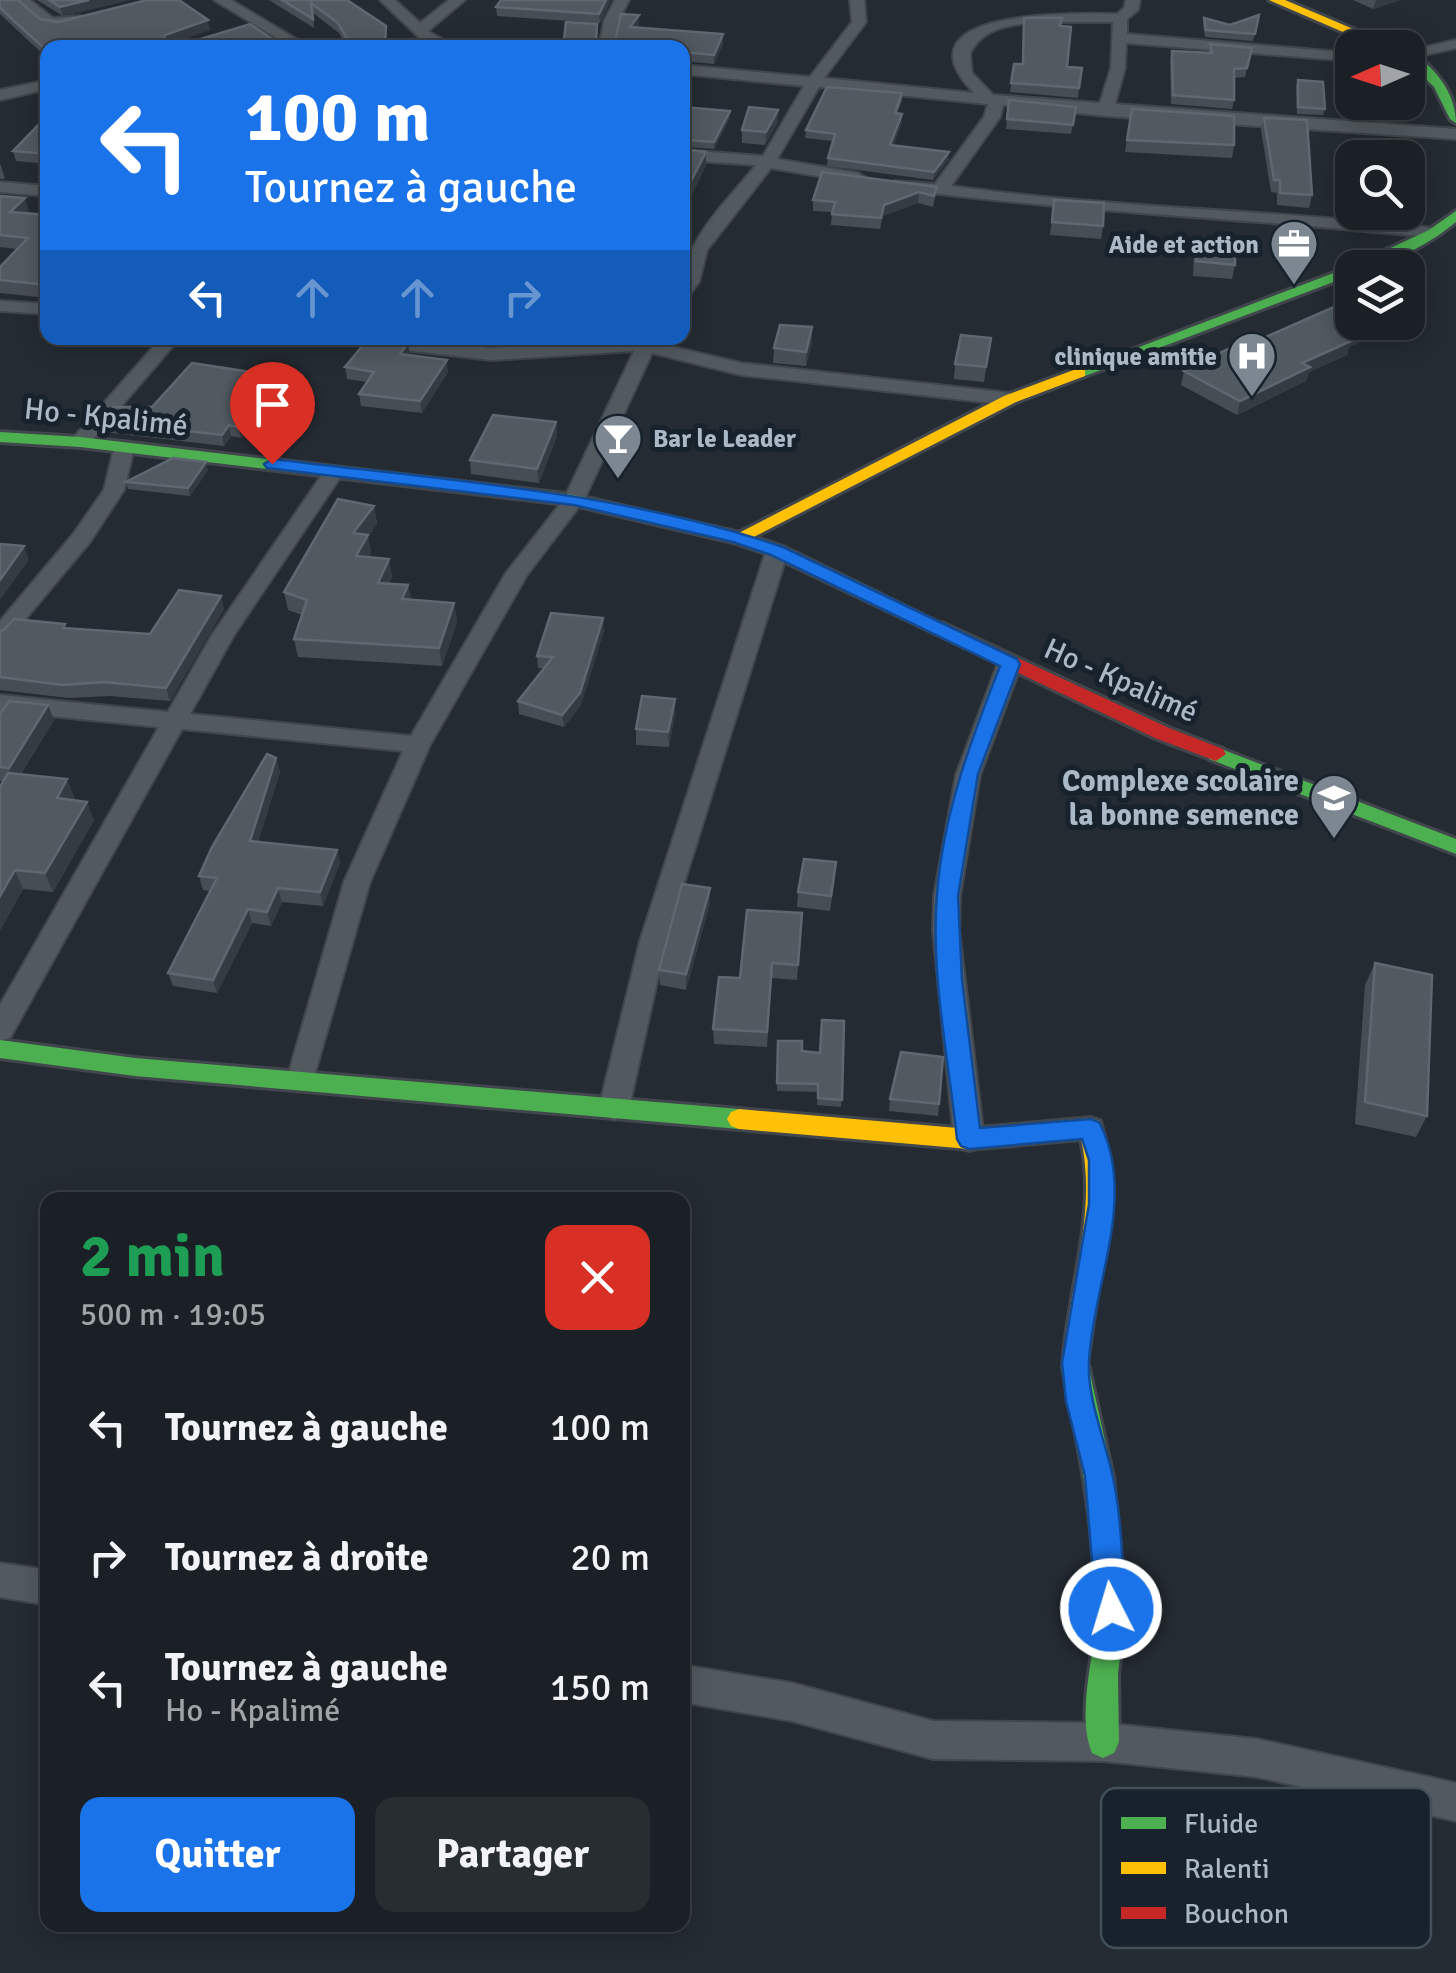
<!DOCTYPE html>
<html lang="fr">
<meta charset="utf-8">
<style>
body{margin:0;font-family:Signika,sans-serif;background:#282d32;color:#f1f3f6;height:100vh;display:flex;flex-direction:column;font-size:38px;white-space:nowrap}
*{box-sizing:border-box;margin:0}
p{font-size:32px;color:#a0a3a7}
.icon{flex:none;width:55px;height:55px;fill:none;stroke:currentColor;stroke-width:2;stroke-linecap:round;stroke-linejoin:round}
.map{position:relative;flex:1;overflow:hidden}
.sheet{position:absolute;left:40px;top:1192px;width:650px;height:740px;display:flex;flex-direction:column;background:#1b2026;border-radius:20px;box-shadow:0 5px 25px #0003,0 0 0 2px #393e43}
.sheet>*{flex:none}
.banner{position:absolute;left:40px;top:40px;width:650px;height:305px;border-radius:20px;box-shadow:0 5px 25px #0003,0 0 0 2px #393e43;background:#1a73e8;color:#fff;overflow:hidden}
.needle{width:65px;rotate:267deg}
.fabs{position:absolute;left:1335px;top:30px;display:grid;gap:20px}
.fabs a{display:grid;place-items:center;width:90px;height:90px;border-radius:20px;background:#1b2026;box-shadow:0 5px 25px #0003,0 0 0 2px #393e43;font-size:50px}
.pin{position:absolute;display:grid;place-items:center;width:85px;height:85px;color:#fff;margin:-102px -42px;border-radius:50% 50% 50% 0;rotate:-45deg;box-shadow:0 0 10px #0007}
.pin .icon{rotate:45deg}
.me{position:absolute;width:110px;margin:-55px;rotate:355deg;stroke-linejoin:round;filter:drop-shadow(0 0 8px #0008)}
.turn{display:flex;align-items:center;gap:35px;height:210px;padding:0 40px;font-size:45px}
.turn .icon{width:130px;height:130px;stroke-width:2.5}
.turn b{display:block;font-size:70px;line-height:85px}
.lanes{display:flex;align-items:center;height:95px;padding:0 40px;background:#0003;justify-content:center;gap:50px;direction:ltr}
.lanes .off{opacity:.35}
.round{display:grid;place-items:center;flex:none;width:105px;height:105px;border-radius:20px;background:#282d32}
.headline{display:flex;align-items:center;justify-content:space-between;height:170px;padding:0 40px}
h1{font-size:60px;font-weight:700;line-height:75px;color:#1e9e55}
.cta{display:flex;gap:20px;margin-top:auto;padding:20px 40px}
.cta a{flex:1;height:115px;border-radius:20px;background:#1a73e8;color:#fff;font-size:40px;font-weight:700;line-height:115px;text-align:center}
.cta a+a{background:#282d32;color:#f1f3f6}
ul{padding:0;list-style:none}
li{display:flex;align-items:center;gap:30px;height:130px;padding:0 40px}
li div{flex:1}
li b{display:block;font-size:38px}
li em{font-style:normal}
.map>svg:first-child{display:block}
</style>
<div class="map">
<svg width="1456" height="1973" viewBox="0 0 1456 1973">
<rect width="100%" height="100%" fill="#242b32"/>
<g fill="none" stroke-linecap="round" stroke-linejoin="round">
<!-- street casing -->
<g stroke="#40464b" stroke-width="4">
<g id="street">
<path d="M14 0H30L53 18 80 16 87 20 80 24 45 25Z"/>
<path d="M214 0H231L311 48H293Z"/>
<path d="M380 0H395L420 23 449 0H465L428 31 457 48 428 46Z"/>
<path d="M615 0H629L618 21 613 48H599L604 21Z"/>
<path d="M850 0H864L866 22 824 78 974 93C891 8 1078 13 1117 14L1124 8 1126 0H1140L1138 10 1127 19V34L1352 53V61L1126 43 1125 68 1115 104 1456 129V139L1105 116 1003 105 1000 117 951 186C1111 208 1273 210 1434 228L1443 233 1434 238C1256 218 1078 213 901 189L895 187V181L935 184 984 117 988 104 819 87 777 159 858 173 866 178 858 183 771 168 707 250 699 282 688 297 682 298C682 239 721 209 756 165L682 160V150L763 156 804 86 682 74V65L810 77 852 22ZM1036 22H1113L1111 68 1100 103 993 95 972 73 970 54C982 28 1010 25 1036 22Z"/>
<path d="M1456 40V48L1408 59V51Z"/>
<path d="M48 80V89L0 100V90Z"/>
<path d="M0 182 48 186V196L0 192Z"/>
<path d="M0 301 48 304V314L0 311Z"/>
<path d="M161 338H180L87 446H73V438Z"/>
<path d="M341 338H395L491 348 658 338 656 343 741 363 1010 393 1020 399 1010 405 741 375 652 353 584 500 527 575 430 745 370 882 311 1087 301 1090 291 1087 287 1079 344 882 403 751 182 729 10 1038 0 1041V1005L159 727 0 711V695L168 712 212 635 326 469 333 467 343 473 234 635 190 714 411 736 506 573 564 499 634 351 491 360 350 344Z"/>
<path d="M124 442 134 448 124 490 90 542 8 640 0 642V621L74 533 104 490 114 448Z"/>
<path d="M777 545 788 551 666 941 629 1108 624 1116 614 1120 604 1116 599 1108 640 941 766 551Z"/>
<path d="M1010 656 1022 663 980 775 960 896 959 930 984 1139 979 1148 969 1151 959 1148 954 1139 933 930 934 896 956 775 998 663Z"/>
<path d="M0 1563 48 1570V1605L0 1597Z"/>
<path d="M682 1665 792 1683 933 1721 1103 1723 1257 1739 1456 1783V1821L1257 1777 1103 1761 933 1759 792 1721 682 1702Z"/>
</g>
</g>
<!-- fast casing -->
<g stroke="#40464b" stroke-width="6">
<g id="fast">
<path d="M1408 51C1434 65 1456 93 1456 123L1450 119 1434 87 1408 61Z"/>
<path d="M1456 211V222C1429 244 1387 268 1352 268V275L1085 376 1071 373 1352 266 1429 230Z"/>
<path d="M0 432 80 437 574 495 744 534 783 547 951 629 942 635 935 633 771 555 733 542 574 505 80 447 0 442Z"/>
<path d="M1216 747 1456 839V854L1209 759 1206 754 1209 749Z"/>
<path d="M0 1040 135 1058 739 1109 747 1112 751 1119 747 1126 739 1129 135 1076 0 1058Z"/>
<path d="M1076 1356 1085 1359 1089 1368 1113 1477 1126 1609 1118 1674 1119 1742 1114 1753 1103 1758 1092 1753C1075 1711 1097 1651 1096 1607 1095 1526 1079 1447 1063 1368L1067 1359Z"/>
</g>
</g>
<!-- slow casing -->
<g stroke="#40464b" stroke-width="6">
<g id="slow">
<path d="M1269 0H1285L1398 48H1380Z"/>
<path d="M1079 368 1085 370V376L1016 402 744 542 738 543 729 538 1004 396Z"/>
<path d="M739 1109 969 1129 1091 1118 1100 1121 1110 1160 1112 1190 1085 1377 1076 1380 1067 1377 1063 1368C1067 1291 1098 1216 1081 1139L969 1149 739 1129 731 1126 727 1119 731 1112Z"/>
</g>
</g>
<!-- jam casing -->
<g stroke="#40464b" stroke-width="6">
<path id="jam" d="M942 623 1169 728 1223 749 1226 754 1216 761 1155 738 935 633 933 629Z"/>
</g>
<!-- street -->
<use href="#street" fill="#525a60" fill-rule="evenodd"/>
<!-- fast -->
<use href="#fast" fill="#4caf50" fill-rule="evenodd"/>
<!-- slow -->
<use href="#slow" fill="#ffc107" fill-rule="evenodd"/>
<!-- jam -->
<use href="#jam" fill="#c62828" fill-rule="evenodd"/>
</g>
<!-- wall -->
<g fill="#474d54">
<path d="M0 0 40 19 59 22 210 30 175 42 48 48V59L0 14Z"/>
<path d="M37 0H130L63 16Z"/>
<path d="M269 0H347L386 26 387 43 391 46 416 48H348L339 33 313 13 314 28Z"/>
<path d="M611 0 600 23 497 16 496 7Z"/>
<path d="M1353 0H1400L1373 9Z"/>
<path d="M1259 15 1253 41 1205 37 1203 25 1204 18 1230 25Z"/>
<path d="M1024 18H1062L1061 26 1067 67 1082 68 1078 98 1010 92 1014 64H1022Z"/>
<path d="M597 24V41H615L639 25 637 28 723 44 714 64 682 61V48H565L564 39Z"/>
<path d="M1210 44 1252 48 1245 77 1234 78V100L1232 109 1171 104 1170 60 1172 51 1208 53Z"/>
<path d="M1298 80 1325 109 1323 115 1297 114 1296 86Z"/>
<path d="M902 93V101L897 113 902 114V122L893 146 948 160 933 180 827 166 828 158 833 141 805 138 806 130Z"/>
<path d="M1009 100 1076 107 1071 134 1006 129Z"/>
<path d="M682 108 730 117 714 149 687 147V141L682 140Z"/>
<path d="M1132 109 1234 145 1232 158 1125 152Z"/>
<path d="M48 114V164L16 161 13 151Z"/>
<path d="M1264 118 1312 195 1309 208 1277 205V193L1271 192 1261 130Z"/>
<path d="M778 122 765 145 742 143V130Z"/>
<path d="M682 149 706 152V165L691 197 682 196Z"/>
<path d="M0 164 1 166 5 179H0Z"/>
<path d="M937 187 933 207 918 203 883 216 880 229 831 225 832 212 813 211V200Z"/>
<path d="M0 196 29 211 26 214 48 215V298L0 293V267L17 249 0 247Z"/>
<path d="M1054 200 1103 226 1101 239 1050 235Z"/>
<path d="M1196 237 1235 265 1232 279 1193 276 1194 251Z"/>
<path d="M1352 322H1393L1391 329 1349 347 1347 355 1309 372 1306 381 1237 415 1181 385 1184 371 1259 340Z"/>
<path d="M812 327V342L806 366 773 363 774 348Z"/>
<path d="M991 338 984 382 954 379 955 364Z"/>
<path d="M410 355 448 372 422 413 361 406 359 394 367 382 347 379 345 367Z"/>
<path d="M265 374 268 385 264 389 270 390 272 401 241 438 231 436 224 446 104 432 101 421Z"/>
<path d="M556 422 557 436 539 483 471 474 470 460Z"/>
<path d="M208 470 190 496 128 489 126 482Z"/>
<path d="M374 506 377 524 368 536 371 553 369 557 389 559 392 577 389 584 408 585 411 600 454 603 457 622 442 666 298 657 294 639 302 615 288 610 284 592Z"/>
<path d="M221 596 224 609 170 701 109 696 68 698 0 690V631L67 628 150 634Z"/>
<path d="M604 630 581 705 564 727 519 714 518 701 544 668H538L537 656Z"/>
<path d="M675 699V714L669 747 636 745V729Z"/>
<path d="M48 705 54 720 21 774 75 798 74 800 94 820 53 892 23 889 0 930V787L3 782 0 781V714Z"/>
<path d="M276 758 280 772 258 842 337 850 340 863 323 906 282 902 271 926 252 923 217 993 173 986 168 973 210 891 203 890 199 876Z"/>
<path d="M835 878 830 911 797 907 798 892Z"/>
<path d="M710 903 686 990 660 985 659 970Z"/>
<path d="M802 913 797 980 772 978 767 1047 714 1044 713 1029 740 978Z"/>
<path d="M1375 963 1427 1116 1416 1137 1355 1124 1365 985Z"/>
<path d="M844 1021 841 1107 817 1105 818 1092 777 1091 778 1041 802 1051 820 1053Z"/>
<path d="M890 1099 939 1104 938 1116 889 1111Z"/>
</g>
<!-- shaded-wall -->
<g fill="#343b42">
<path d="M89 0H130L63 16 60 7Z"/>
<path d="M606 0H611L600 23 599 14Z"/>
<path d="M1376 0H1400L1373 9Z"/>
<path d="M639 15V25L631 36 630 27Z"/>
<path d="M208 20 210 30 167 44 163 41 165 35Z"/>
<path d="M723 34V44L714 64V55Z"/>
<path d="M778 110V122L765 145 766 132Z"/>
<path d="M730 111V117L714 149V142Z"/>
<path d="M902 114V122L890 153V145Z"/>
<path d="M706 152V165L691 197 690 183Z"/>
<path d="M949 152 948 160 933 180 934 172Z"/>
<path d="M919 192 918 203 883 216 880 229 884 205Z"/>
<path d="M25 198 29 211 14 225 10 212Z"/>
<path d="M1378 322H1393L1391 329 1349 347 1347 355 1309 372 1306 381 1237 415 1240 401 1344 337Z"/>
<path d="M812 327V342L806 366V352Z"/>
<path d="M408 343 410 355 402 366 400 354Z"/>
<path d="M447 360 448 372 422 413 420 401Z"/>
<path d="M265 374 268 385 257 399 254 388Z"/>
<path d="M270 390 272 401 241 438 238 427Z"/>
<path d="M556 422 557 436 539 483 537 469Z"/>
<path d="M229 425 231 436 224 446 222 435Z"/>
<path d="M206 462 208 470 190 496 188 488Z"/>
<path d="M374 506 377 524 368 536 371 553 360 574 353 533Z"/>
<path d="M24 546 29 560 0 600V580Z"/>
<path d="M389 559 392 577 381 601 378 583Z"/>
<path d="M408 585 411 603 402 599Z"/>
<path d="M221 596 224 609 170 701 166 688Z"/>
<path d="M454 603 457 622 442 666 439 648Z"/>
<path d="M603 618 604 630 581 705 564 727 562 715Z"/>
<path d="M675 699V714L669 747 668 732Z"/>
<path d="M48 705 54 720 15 783 9 768Z"/>
<path d="M276 758 280 772 254 855 250 841Z"/>
<path d="M67 779 75 798 64 817 57 798Z"/>
<path d="M87 802 94 820 53 892 45 873Z"/>
<path d="M337 850 340 863 323 906 320 892Z"/>
<path d="M15 870 23 889 0 930V896Z"/>
<path d="M278 888 282 902 271 926 267 912Z"/>
<path d="M710 888V903L686 990V974Z"/>
<path d="M248 909 252 923 217 993 213 980Z"/>
</g>
<!-- building -->
<g fill="#515961" stroke="#5f6870" stroke-width="2.5">
<path d="M0 0H18L40 19 59 22 147 0H179L208 20 165 35 163 41 191 42 250 24 285 48H48V52L0 8Z"/>
<path d="M49 0H89L60 7Z"/>
<path d="M282 0H347L386 26 385 43 390 41 386 45 416 48H352L338 23 311 3 313 19Z"/>
<path d="M501 0H606L599 14 496 7Z"/>
<path d="M621 14 639 15 630 27 723 34 714 55 682 52V48H610L564 39 566 22 597 24 596 41H615Z"/>
<path d="M1259 15 1255 34 1206 30 1204 18 1230 25Z"/>
<path d="M1024 18H1062L1060 26 1071 27 1067 67 1082 68 1079 88 1011 83 1014 64H1023Z"/>
<path d="M1210 44 1252 48 1247 68 1234 69V100L1173 95 1172 51 1212 53Z"/>
<path d="M1298 80 1323 82 1325 109 1298 107Z"/>
<path d="M827 87 902 93 895 113 902 114 890 145 949 152 934 172 828 158 835 134 806 130Z"/>
<path d="M1009 100 1076 107 1073 125 1007 119Z"/>
<path d="M683 107 730 111 714 142 687 140 689 134 682 133Z"/>
<path d="M749 107 778 110 766 132 742 130Z"/>
<path d="M1132 109 1234 116V145L1127 140Z"/>
<path d="M48 115V154L13 151Z"/>
<path d="M1264 118 1307 120 1312 195 1280 193V180H1274Z"/>
<path d="M682 149 706 152 690 183 682 182Z"/>
<path d="M822 172 937 187 934 196 919 192 884 205 881 218 832 214 835 202 813 200Z"/>
<path d="M0 196 25 198 10 212 48 215V220L40 228 48 229V285L0 280V267L28 238 0 235Z"/>
<path d="M1054 200 1104 203 1103 226 1052 222Z"/>
<path d="M1196 237 1235 241V265L1196 261Z"/>
<path d="M1352 299V322H1378L1344 337 1351 341 1302 363 1310 367 1240 401 1184 371 1252 337 1259 340Z"/>
<path d="M780 325 812 327 806 352 774 348Z"/>
<path d="M961 335 991 338 986 367 955 364Z"/>
<path d="M369 338 408 343 400 354 447 360 420 401 359 394 374 372 345 367Z"/>
<path d="M192 363 265 374 254 388 270 390 238 427 229 425 222 435 101 421 113 407H152Z"/>
<path d="M493 415 556 422 537 469 470 460Z"/>
<path d="M173 458 206 462 188 488 126 482Z"/>
<path d="M338 499 374 506 353 533 368 535 356 556 389 559 378 583 408 585 402 599 454 603 439 648 294 639 307 600 284 592Z"/>
<path d="M0 544 24 546 0 580Z"/>
<path d="M179 590 221 596 166 688 104 682 63 685 0 677V631L4 630 14 619 65 624 63 628 150 634Z"/>
<path d="M551 613 603 618 580 693 562 715 518 701 553 657 537 656Z"/>
<path d="M642 696 675 699 668 732 636 729Z"/>
<path d="M9 701 48 705 9 768 0 767V714Z"/>
<path d="M267 754 276 758 250 841 337 850 320 892 278 888 267 912 248 909 213 980 168 973 217 878 199 876 212 847Z"/>
<path d="M8 773 67 779 57 798 87 802 45 873 15 870 0 896V787Z"/>
<path d="M804 859 836 862 831 896 798 892Z"/>
<path d="M682 884 710 888 686 974 659 970Z"/>
<path d="M747 910 802 913 798 965 772 963 767 1032 713 1029 719 977 740 978Z"/>
<path d="M1375 963 1432 975 1427 1116 1365 1102Z"/>
<path d="M822 1020 844 1021 842 1100 818 1098V1084L777 1083 778 1041H802V1051L820 1053Z"/>
<path d="M901 1052 943 1057 939 1104 890 1099Z"/>
</g>
<!-- route -->
<path fill="#1a73e8" stroke="#114b97" stroke-width="2.5" d="M272 459C444 480 619 491 783 547L1017 659 1020 664 978 774 958 896 962 980 980 1128 1091 1119 1099 1122C1138 1196 1093 1283 1089 1361 1087 1398 1104 1437 1112 1473 1122 1516 1122 1565 1126 1609L1122 1620 1111 1624 1101 1620 1096 1609 1085 1476 1066 1401 1062 1363 1089 1204V1160L1082 1139 969 1149 961 1146 957 1139C949 1062 930 972 937 894 943 814 971 740 1000 666L771 555 733 542 574 505 267 468 264 464Z"/>
<!-- icons -->
<defs>
<g id="office-pin" transform="scale(2.5)"><path d="M0 17L-7.5 6A9.5 9.5 0 1 1 7.5 6Z" fill="#7c8792" stroke="#17222c"/><path d="M-6-3h4V-5.5h4V-3h4V5H-6ZM-1-4.5V-3h2v-1.5ZM-6 0V1H6V0Z" fill="#fff"/></g>
<g id="hospital-pin" transform="scale(2.5)"><path d="M0 17L-7.5 6A9.5 9.5 0 1 1 7.5 6Z" fill="#7c8792" stroke="#17222c"/><path d="M-5-5h3v3.5h4V-5h3V5h-3V1.5h-4V5h-3Z" fill="#fff"/></g>
<g id="bar-pin" transform="scale(2.5)"><path d="M0 17L-7.5 6A9.5 9.5 0 1 1 7.5 6Z" fill="#7c8792" stroke="#17222c"/><path d="M-6-5H6L.8 .8V4.5H3.5V6h-7V4.5H-.8V.8Z" fill="#fff"/></g>
<g id="school-pin" transform="scale(2.5)"><path d="M0 17L-7.5 6A9.5 9.5 0 1 1 7.5 6Z" fill="#7c8792" stroke="#17222c"/><path d="M0-5L7-2L0 1L-7-2ZM-4 1L0 2.5L4 1V4Q0 6-4 4Z" fill="#fff"/></g>
</defs>
<g fill-rule="evenodd">
<use href="#office-pin" x="1294" y="244"/>
<use href="#hospital-pin" x="1252" y="356"/>
<use href="#bar-pin" x="618" y="438"/>
<use href="#school-pin" x="1334" y="798"/>
</g>
<g text-anchor="middle" stroke-width="10" stroke-linejoin="round" paint-order="stroke">
<!-- far-poi labels -->
<g font-size="25" font-weight="bold" fill="#abb8c5" stroke="#17222c" text-anchor="end">
<text x="1259" y="253">Aide et action</text>
<text x="1217" y="365">clinique amitie</text>
<text x="653" y="447" text-anchor="start">Bar le Leader</text>
</g>
<!-- street labels -->
<g font-size="30" fill="#abb8c5" stroke="#17222c">
<text transform="translate(106 417) rotate(6)" y="10">Ho - Kpalimé</text>
<text transform="translate(1121 680) rotate(24)" y="10">Ho - Kpalimé</text>
</g>
<!-- poi labels -->
<g font-size="30" font-weight="bold" fill="#abb8c5" stroke="#17222c" text-anchor="end">
<text x="1299" y="791">Complexe scolaire<tspan x="1299" dy="34">la bonne semence</tspan></text>
</g>
</g>
<!-- legend -->
<rect x="1101" y="1788" width="330" height="160" rx="15" fill="#17222c" stroke="#434f5a" stroke-width="2.5"/>
<rect x="1121" y="1817" width="45" height="12" fill="#4caf50"/>
<rect x="1121" y="1862" width="45" height="12" fill="#ffc107"/>
<rect x="1121" y="1907" width="45" height="12" fill="#c62828"/>
<g font-size="28" fill="#abb8c5">
<text x="1184" y="1833">Fluide</text>
<text x="1184" y="1878">Ralenti</text>
<text x="1184" y="1923">Bouchon</text>
</g>
</svg>
<div class="fabs">
<a><svg class="needle" viewBox="-14 -14 28 28"><path d="M0-13l5 13h-10z" fill="#e53935"/><path d="M0 13l5-13h-10z" fill="#a0a3a7"/></svg></a>
<a><svg class="icon" aria-label="search" viewBox="0 0 24 24"><circle cx="10" cy="10" r="6"/><path d="M15 15l6 6"/></svg></a>
<a><svg class="icon" aria-label="layers" viewBox="0 0 24 24"><path d="M12 4l9 5-9 5-9-5zM3 14l9 5 9-5"/></svg></a>
</div>
<div class="pin" style="left:272px;top:464px;background:#d93025"><svg class="icon" aria-label="arrive" viewBox="0 0 24 24"><path d="M6 21V4h12l-3 4 3 4H6"/></svg></div>
<svg class="me" style="left:1111px;top:1609px" viewBox="-20 -20 40 40"><circle r="17" fill="#1a73e8" stroke="#fff" stroke-width="3"/><path d="M0-11L8 9 0 5-8 9z" fill="#fff"/></svg>
<div class="banner">
<div class="turn"><svg class="icon" aria-label="left" viewBox="0 0 24 24"><path d="M17 20v-9H6M10 6l-5 5 5 5"/></svg><div><b>100 m</b>Tournez à gauche</div></div>
<div class="lanes"><svg class="icon" aria-label="left" viewBox="0 0 24 24"><path d="M17 20v-9H6M10 6l-5 5 5 5"/></svg><svg class="icon off" aria-label="ahead" viewBox="0 0 24 24"><path d="M12 20V5M6 11l6-6 6 6"/></svg><svg class="icon off" aria-label="ahead" viewBox="0 0 24 24"><path d="M12 20V5M6 11l6-6 6 6"/></svg><svg class="icon off" aria-label="right" viewBox="0 0 24 24"><path d="M7 20v-9h11M14 6l5 5-5 5"/></svg></div>
</div>
<section class="sheet">
<div class="headline"><div><h1>2 min</h1><p>500 m · 19:05</p></div><a class="round" style="background:#d93025;color:#fff"><svg class="icon" aria-label="close" viewBox="0 0 24 24"><path d="M6 6l12 12M18 6L6 18"/></svg></a></div>
<ul>
<li><svg class="icon" aria-label="left" viewBox="0 0 24 24"><path d="M17 20v-9H6M10 6l-5 5 5 5"/></svg><div><b>Tournez à gauche</b></div><em>100 m</em></li>
<li><svg class="icon" aria-label="right" viewBox="0 0 24 24"><path d="M7 20v-9h11M14 6l5 5-5 5"/></svg><div><b>Tournez à droite</b></div><em>20 m</em></li>
<li><svg class="icon" aria-label="left" viewBox="0 0 24 24"><path d="M17 20v-9H6M10 6l-5 5 5 5"/></svg><div><b>Tournez à gauche</b><p>Ho - Kpalimé</p></div><em>150 m</em></li>
</ul>
<div class="cta"><a>Quitter</a><a>Partager</a></div>
</section>
</div>
